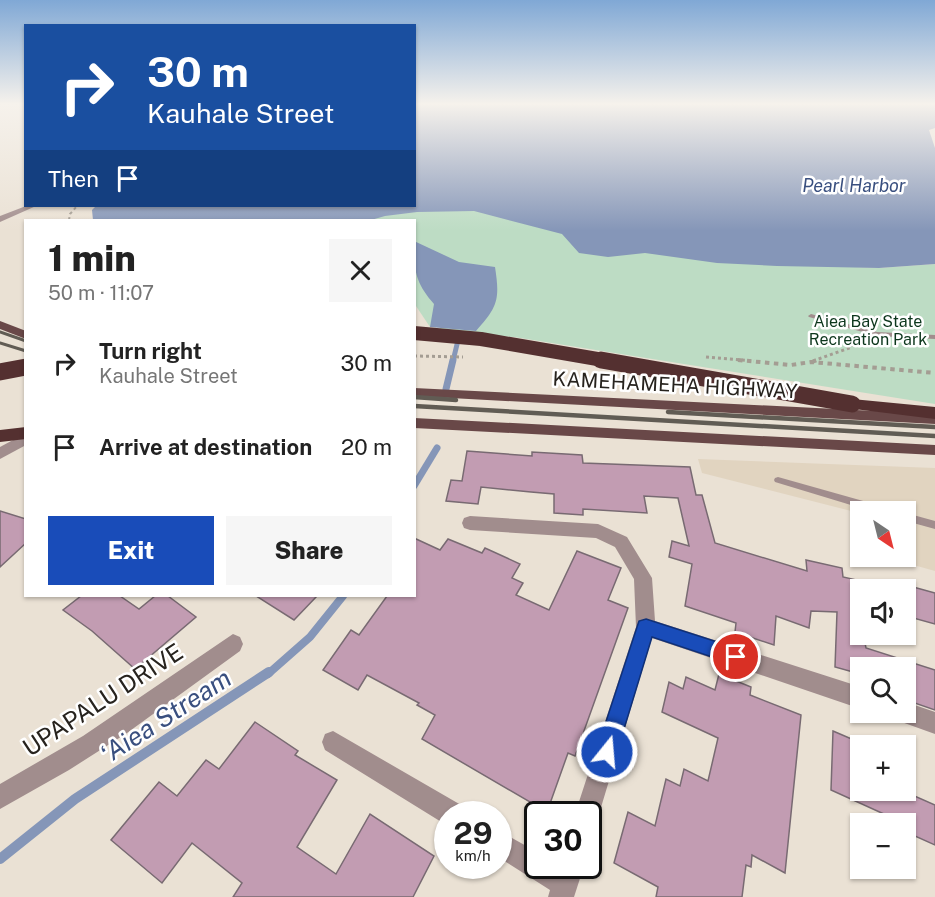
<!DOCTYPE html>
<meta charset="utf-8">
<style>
body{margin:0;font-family:"Public Sans",sans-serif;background:#f6f6f6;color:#222;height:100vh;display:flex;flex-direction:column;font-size:22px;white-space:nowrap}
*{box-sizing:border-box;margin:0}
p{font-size:20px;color:#767676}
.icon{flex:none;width:33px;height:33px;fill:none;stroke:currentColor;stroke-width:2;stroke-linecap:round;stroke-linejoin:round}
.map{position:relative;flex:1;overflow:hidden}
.panel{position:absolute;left:24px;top:219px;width:392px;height:378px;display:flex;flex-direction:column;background:#fff;border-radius:0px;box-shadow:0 2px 4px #0004}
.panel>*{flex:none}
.guide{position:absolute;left:24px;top:24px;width:392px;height:183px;border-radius:0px;box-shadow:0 2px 4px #0004;background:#1a4fa0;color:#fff;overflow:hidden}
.needle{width:39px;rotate:145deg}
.fabs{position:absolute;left:850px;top:501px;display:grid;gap:12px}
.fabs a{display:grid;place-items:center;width:66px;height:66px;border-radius:0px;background:#fff;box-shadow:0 2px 4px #0004;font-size:30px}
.speed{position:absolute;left:434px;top:801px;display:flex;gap:12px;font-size:30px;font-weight:700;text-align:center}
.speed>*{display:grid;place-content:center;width:78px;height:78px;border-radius:50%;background:#fff;box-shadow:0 2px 4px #0004;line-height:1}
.speed small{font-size:15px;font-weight:400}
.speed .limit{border:3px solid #111;border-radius:9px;background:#fff;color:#111}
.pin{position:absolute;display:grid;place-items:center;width:51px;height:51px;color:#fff;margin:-26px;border:3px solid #fff;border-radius:50%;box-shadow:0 2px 6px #0007}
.me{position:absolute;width:66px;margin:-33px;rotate:17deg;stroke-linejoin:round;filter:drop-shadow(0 0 4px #0008)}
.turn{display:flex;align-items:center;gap:21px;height:126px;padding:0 24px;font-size:27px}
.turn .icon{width:78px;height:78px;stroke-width:2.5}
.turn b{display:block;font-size:42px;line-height:51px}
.then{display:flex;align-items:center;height:57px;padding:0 24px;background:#0003;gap:12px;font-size:22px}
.round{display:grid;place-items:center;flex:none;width:63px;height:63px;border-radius:0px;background:#f6f6f6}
.headline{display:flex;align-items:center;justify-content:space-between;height:102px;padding:0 24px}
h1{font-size:36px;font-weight:800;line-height:45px}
.button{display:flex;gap:12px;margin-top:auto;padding:12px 24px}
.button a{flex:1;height:69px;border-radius:0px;background:#194cb9;color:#fff;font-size:24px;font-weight:800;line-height:69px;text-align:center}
.button a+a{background:#f6f6f6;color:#222}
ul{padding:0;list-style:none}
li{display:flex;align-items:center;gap:18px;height:84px;padding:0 24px}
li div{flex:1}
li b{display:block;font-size:22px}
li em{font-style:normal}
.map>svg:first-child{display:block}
</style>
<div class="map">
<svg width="935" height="897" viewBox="0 0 935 897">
<rect width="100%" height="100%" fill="#eae1d4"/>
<!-- built -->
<path fill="#e1d4c0" d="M698 459 935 468V571L885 557 906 556V512H861V523L859 513 702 473Z"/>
<!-- green -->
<g fill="#bddcc4">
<path d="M466 207 678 249 832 266 879 268 935 264V404L514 337 438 333 441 325 414 243V220H348L352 217Z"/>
<path d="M414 262 442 320 430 327 414 303Z"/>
</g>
<!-- water -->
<g fill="#8596b8">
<path d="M414 105H935V128L929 130 935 148V264L879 268 777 266 717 263 645 253 608 257 579 253 562 234 474 211 417 212 385 216 371 220H93L92 210 96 206H414Z"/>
<path d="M414 241 459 262 495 267C500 299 498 307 476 331L430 327 434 304C415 282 414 271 414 241Z"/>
</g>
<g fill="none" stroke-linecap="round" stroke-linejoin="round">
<!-- stream-far3 -->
<path stroke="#8596b8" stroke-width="5" d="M453 361 459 336"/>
<!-- stream-far2 -->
<g stroke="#8596b8" stroke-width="7">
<path d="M446 389 453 360"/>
<path d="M414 486 437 448"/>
</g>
<!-- stream-far1 -->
<path stroke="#8596b8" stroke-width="8" d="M268 674 310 637 343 596"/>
<!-- stream -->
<path stroke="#8596b8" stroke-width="10" d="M0 859 75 799 269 672"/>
</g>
<!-- building -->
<g fill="#c29cb2" stroke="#786a72" stroke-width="1.5">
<path d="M467 451 532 456V452L582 455 583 463 690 467 696 495H702L715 543 807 571 806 560 842 568 843 577 861 581V637L864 638 866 648 935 670V710L906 700V668H869L852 662 853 672 835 667 837 612 811 611 809 628 776 616 774 645 735 632 736 623 685 606 692 564 669 557 672 541 689 546 678 498 644 496 647 513 583 509V515L554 513V494L531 492 481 487 478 504 446 501 451 480 462 481Z"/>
<path d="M0 511 26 519V543L0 567Z"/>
<path d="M414 538 440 550 448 539 482 553 485 548 520 564 512 578 523 583 516 595 549 610 577 551 621 568 608 600 628 608 575 756 568 753 547 812 422 739 435 715 417 705 419 703 367 675 358 690 323 670 351 630 359 635 387 596H414Z"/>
<path d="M906 585 935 593V624L906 616Z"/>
<path d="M81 596H120L139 609 155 596H168L196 617 135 669 92 631 63 610Z"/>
<path d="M256 596H317L294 620Z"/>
<path d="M719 674 751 687 750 695 801 715 785 873 752 855 751 867 746 865 742 897H656L658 887 614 863 628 812 655 826 666 779 680 786 684 769 708 781 718 738 662 712 669 682 683 689 686 677 715 690Z"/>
<path d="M255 722 298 751 295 755 337 780 297 847 336 874 370 814 434 856 413 897H233L242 883 192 843 162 883 111 840 159 782 177 796 206 760 219 769Z"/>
<path d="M833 731 861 743V790H901L935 805V845L906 832V824L831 790Z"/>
</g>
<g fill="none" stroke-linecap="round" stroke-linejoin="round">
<!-- path-far2 -->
<path stroke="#a49d93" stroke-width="2" stroke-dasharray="3 3" stroke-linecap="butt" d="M69 220 70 214 77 206"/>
<!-- path-far1 -->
<g stroke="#a49d93" stroke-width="3" stroke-dasharray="3 3" stroke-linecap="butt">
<path d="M414 356 463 357"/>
<path d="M706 357 754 361"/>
<path d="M813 361 852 347 853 340"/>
</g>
<!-- path -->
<g stroke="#a49d93" stroke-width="4" stroke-dasharray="4.5 4.5" stroke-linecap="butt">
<path d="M738 360 791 365 811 362 935 373"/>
<path d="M812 362 817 360"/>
</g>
<!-- service -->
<g fill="#a18d8d" fill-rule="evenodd">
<path d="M811 314 877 332 935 335V339L877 336 809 317 808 316Z"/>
<path d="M778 477 888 508 891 509 892 512H874L775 482 774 480 775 478Z"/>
<path d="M906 513 935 521V529L906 521Z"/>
</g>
<!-- minor -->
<g fill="#a18d8d" fill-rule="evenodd">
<path d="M26 206H36L0 222V216Z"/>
<path d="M26 433V445L0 459V447Z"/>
<path d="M470 516 598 524 627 537 652 578 655 621 861 687V709L652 638 599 814 596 823 588 826V814H575L636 627 634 579 615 547 596 538 470 530 464 528 462 523 464 518Z"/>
<path d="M233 634 240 637 243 644 240 651 127 733 69 770 0 809V784L83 736Z"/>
<path d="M906 702 935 712V734L896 720 893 712H906Z"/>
<path d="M333 731 461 805 464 814H447V824L443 823 325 750 322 742 325 734Z"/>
<path d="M498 830 537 852V866H584L574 897H548L550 890 498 857Z"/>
</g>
<!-- primary -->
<g fill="#694848" fill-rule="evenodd">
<path d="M0 321 26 331V339L0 329Z"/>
<path d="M414 388 935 414V424L414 396Z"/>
<path d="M414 418 935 445V455L414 428Z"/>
</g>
<!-- motorway -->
<g fill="#543030" fill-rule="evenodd">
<path d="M852 399 935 407V419L846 408 844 404 846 400Z"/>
<path d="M26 427V439L0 442V430Z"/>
</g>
<!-- rail-far1 -->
<g stroke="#615c54" stroke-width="3">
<path d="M0 332 26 341"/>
<path d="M0 343 26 351"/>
</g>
<!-- rail -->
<g stroke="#615c54" stroke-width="4.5">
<path d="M414 397 456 400"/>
<path d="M414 406 935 436"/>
<path d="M668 412 935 427"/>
</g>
<!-- motorway-bridge-far1 -->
<path stroke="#543030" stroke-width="14" d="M414 333 481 339 609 361"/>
<!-- motorway-bridge -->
<g stroke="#543030" stroke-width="17">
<path d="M601 360 852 404"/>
<path d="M0 372 26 367"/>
</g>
</g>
<!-- sky -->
<linearGradient id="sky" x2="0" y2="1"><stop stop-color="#80a8d5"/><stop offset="0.45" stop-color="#f6f2ec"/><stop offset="1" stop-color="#f6f2ec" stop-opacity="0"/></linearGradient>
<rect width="935" height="231" fill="url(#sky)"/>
<!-- route -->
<path fill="#194cb9" stroke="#103178" stroke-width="1.5" d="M646 619 736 648 742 650 745 657 742 663 736 665 652 637 617 752 614 759 607 762 599 759 596 752 637 627 639 621Z"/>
<g text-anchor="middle" stroke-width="5" stroke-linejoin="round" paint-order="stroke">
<!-- far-park labels -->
<g font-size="16" fill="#0c361c" stroke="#fff">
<text x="868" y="327">Aiea Bay State<tspan x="868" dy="18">Recreation Park</tspan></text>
</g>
<!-- far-water labels -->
<g font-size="18" font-style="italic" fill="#394f7f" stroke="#fff">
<text x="854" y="192">Pearl Harbor</text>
</g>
<!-- street labels -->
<g font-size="20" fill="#27231e" stroke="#fff">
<text transform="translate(675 385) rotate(3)" y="7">KAMEHAMEHA HIGHWAY</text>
</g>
<!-- near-street labels -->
<g font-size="24" fill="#27231e" stroke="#fff">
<text transform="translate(103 700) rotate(-33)" y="8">UPAPALU DRIVE</text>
</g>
<!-- near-water labels -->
<g font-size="26" font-style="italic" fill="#394f7f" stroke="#fff">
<text transform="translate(166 716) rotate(-33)" y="9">ʻAiea Stream</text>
</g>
</g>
</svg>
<div class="fabs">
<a><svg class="needle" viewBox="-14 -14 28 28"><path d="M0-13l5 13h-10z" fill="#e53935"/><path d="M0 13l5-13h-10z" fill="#767676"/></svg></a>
<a><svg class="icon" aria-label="sound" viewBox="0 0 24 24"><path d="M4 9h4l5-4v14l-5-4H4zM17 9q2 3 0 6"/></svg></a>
<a><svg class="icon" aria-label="search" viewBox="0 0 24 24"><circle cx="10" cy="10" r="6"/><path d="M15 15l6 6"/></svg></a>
<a>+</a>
<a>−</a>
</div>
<div class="speed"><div>29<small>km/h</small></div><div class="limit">30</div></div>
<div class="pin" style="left:736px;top:657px;background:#d93025"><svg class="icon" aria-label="arrive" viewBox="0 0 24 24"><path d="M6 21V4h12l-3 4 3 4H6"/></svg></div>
<svg class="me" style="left:607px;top:752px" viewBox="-20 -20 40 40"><circle r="17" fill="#194cb9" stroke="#fff" stroke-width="3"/><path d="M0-11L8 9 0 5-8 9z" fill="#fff"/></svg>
<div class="guide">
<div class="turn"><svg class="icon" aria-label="right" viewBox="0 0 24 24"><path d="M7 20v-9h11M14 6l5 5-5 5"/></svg><div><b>30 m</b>Kauhale Street</div></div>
<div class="then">Then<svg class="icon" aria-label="arrive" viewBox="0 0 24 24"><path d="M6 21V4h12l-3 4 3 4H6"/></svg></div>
</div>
<section class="panel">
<div class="headline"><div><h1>1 min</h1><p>50 m · 11:07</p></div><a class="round"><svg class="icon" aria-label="close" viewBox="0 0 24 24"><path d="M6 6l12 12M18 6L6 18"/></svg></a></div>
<ul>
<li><svg class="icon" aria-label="right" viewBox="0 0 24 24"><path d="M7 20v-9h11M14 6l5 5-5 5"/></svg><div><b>Turn right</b><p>Kauhale Street</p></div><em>30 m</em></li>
<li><svg class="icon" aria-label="arrive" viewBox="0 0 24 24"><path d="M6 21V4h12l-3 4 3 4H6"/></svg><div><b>Arrive at destination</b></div><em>20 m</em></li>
</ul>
<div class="button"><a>Exit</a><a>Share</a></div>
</section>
</div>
